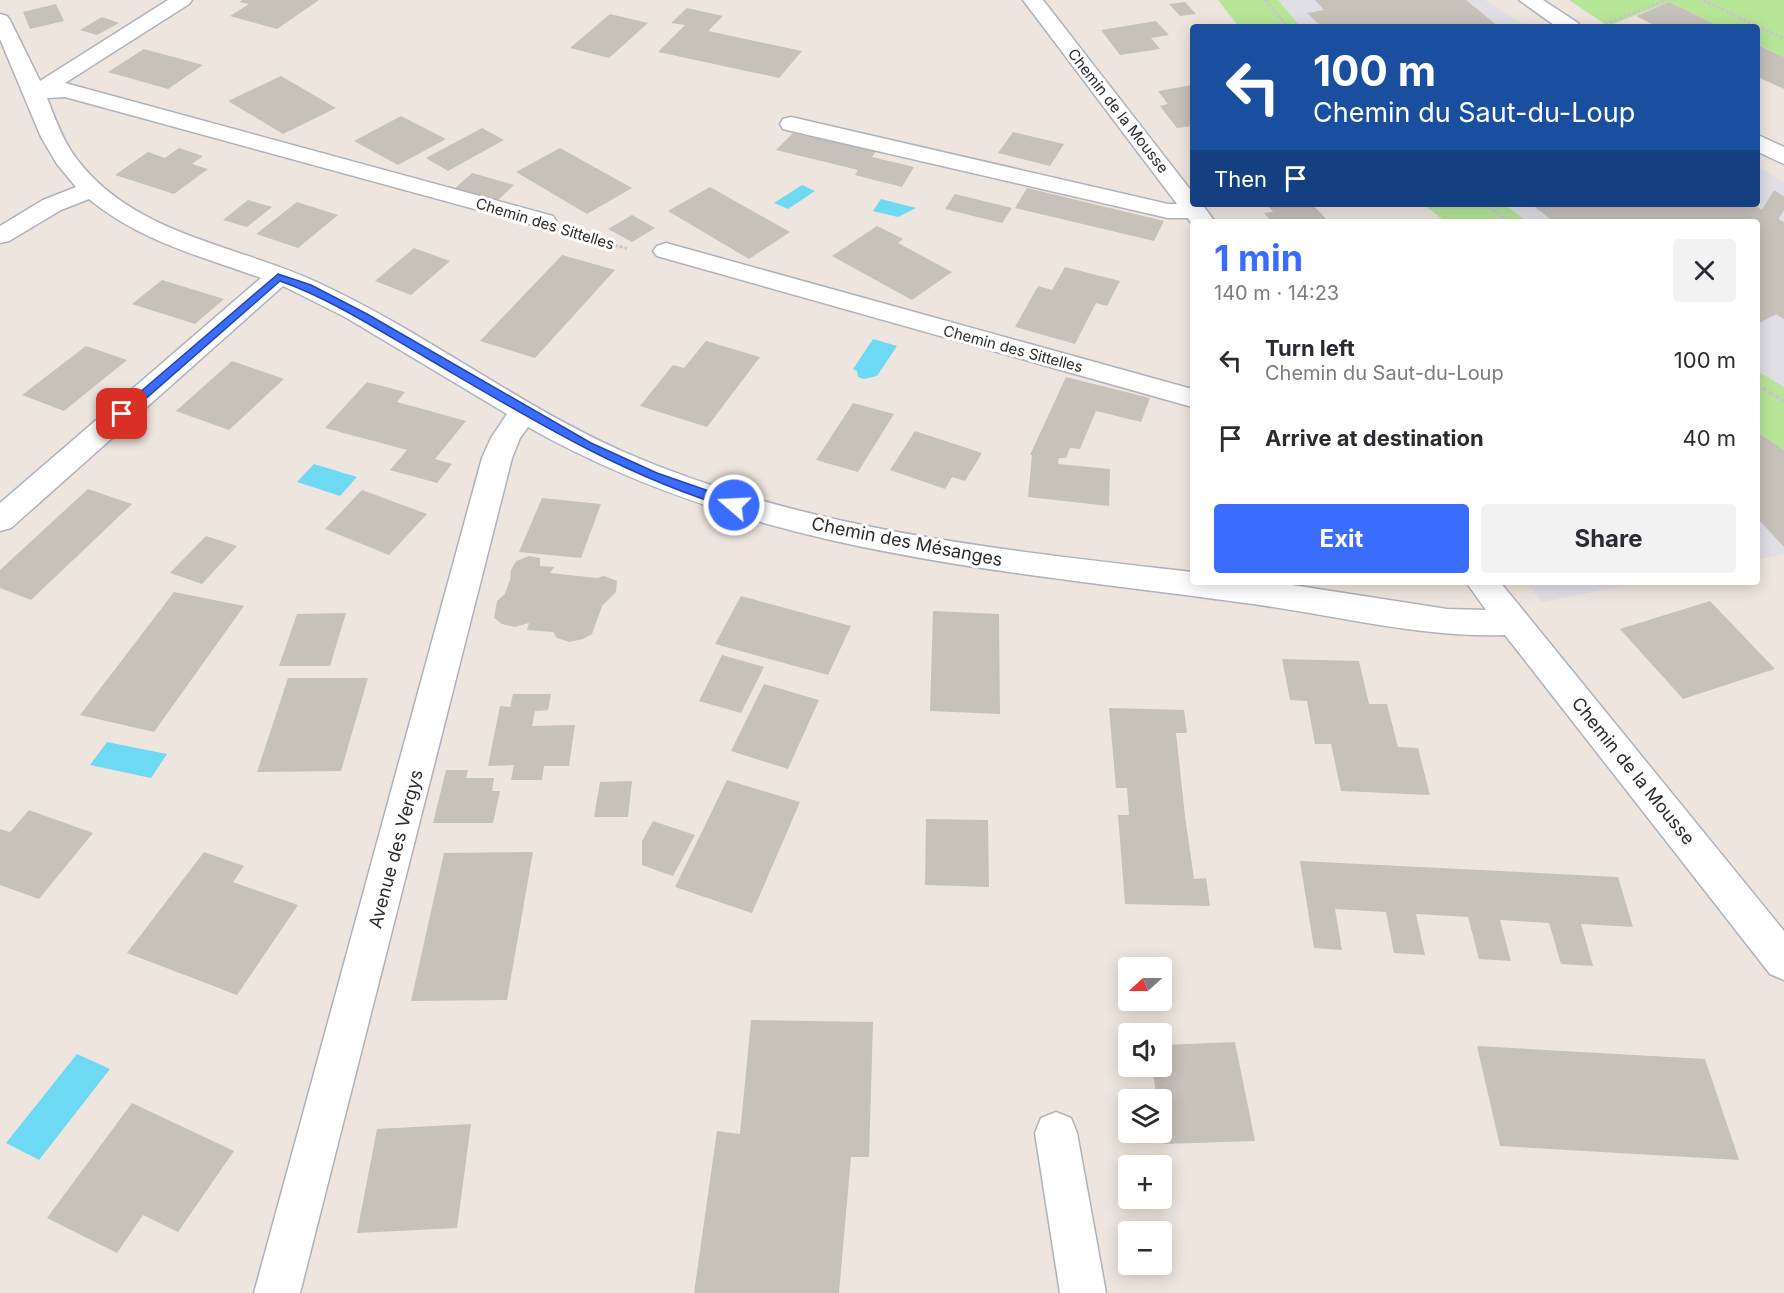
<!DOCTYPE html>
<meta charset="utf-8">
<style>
body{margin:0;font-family:Inter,sans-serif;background:#f2f2f3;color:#2b2b33;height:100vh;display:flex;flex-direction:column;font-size:22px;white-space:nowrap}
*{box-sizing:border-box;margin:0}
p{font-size:20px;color:#7c7c81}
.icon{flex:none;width:33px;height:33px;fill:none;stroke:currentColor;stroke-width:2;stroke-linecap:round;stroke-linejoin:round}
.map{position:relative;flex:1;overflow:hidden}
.sheet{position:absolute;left:1190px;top:219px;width:570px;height:366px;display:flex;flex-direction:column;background:#fff;border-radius:6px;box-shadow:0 3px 15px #0003}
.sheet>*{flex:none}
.top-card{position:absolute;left:1190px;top:24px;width:570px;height:183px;border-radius:6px;box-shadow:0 3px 15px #0003;background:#1a4fa0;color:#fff;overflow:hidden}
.needle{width:39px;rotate:249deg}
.tools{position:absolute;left:1118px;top:957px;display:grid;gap:12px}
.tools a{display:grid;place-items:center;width:54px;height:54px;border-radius:6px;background:#fff;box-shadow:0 3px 15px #0003;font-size:30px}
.pin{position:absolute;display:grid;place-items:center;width:51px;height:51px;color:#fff;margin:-26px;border-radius:12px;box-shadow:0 3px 9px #0006}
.me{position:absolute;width:66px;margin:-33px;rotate:289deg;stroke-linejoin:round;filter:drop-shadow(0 0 4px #0008)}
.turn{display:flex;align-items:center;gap:21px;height:126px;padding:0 24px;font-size:27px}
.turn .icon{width:78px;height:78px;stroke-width:2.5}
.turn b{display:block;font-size:42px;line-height:51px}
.then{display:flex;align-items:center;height:57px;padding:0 24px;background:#0003;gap:12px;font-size:22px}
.round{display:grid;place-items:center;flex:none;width:63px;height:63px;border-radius:6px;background:#f2f2f3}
.headline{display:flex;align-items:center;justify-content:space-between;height:102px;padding:0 24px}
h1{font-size:36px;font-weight:700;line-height:45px;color:#3a6cff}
.cta{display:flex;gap:12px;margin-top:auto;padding:12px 24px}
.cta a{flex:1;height:69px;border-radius:6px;background:#3a6cff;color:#fff;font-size:24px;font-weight:700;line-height:69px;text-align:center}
.cta a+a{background:#f2f2f3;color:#2b2b33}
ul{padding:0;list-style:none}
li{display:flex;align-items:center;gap:18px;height:78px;padding:0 24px}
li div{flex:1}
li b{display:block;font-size:22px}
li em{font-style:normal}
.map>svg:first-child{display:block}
</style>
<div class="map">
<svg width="1784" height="1293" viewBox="0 0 1784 1293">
<rect width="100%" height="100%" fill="#eee6de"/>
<!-- industrial -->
<g fill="#e0dfe6">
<path d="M1278 0H1485L1527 27H1301Z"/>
<path d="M1757 166 1784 182V554L1757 560 1756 222H1528L1504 204H1756Z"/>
<path d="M1526 582H1643L1542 602Z"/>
</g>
<!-- green -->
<g fill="#b8e699">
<path d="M1218 0H1278L1301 27H1239Z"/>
<path d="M1569 0H1784V57L1757 44 1756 27H1721L1669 2 1608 26Z"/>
<path d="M1423 204H1504L1528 222H1446Z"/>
<path d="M1756 370 1784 387V450L1757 431Z"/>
</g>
<!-- water -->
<g fill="#6ed9f3">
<path d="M802 185 815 191 788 209 774 203Z"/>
<path d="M881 199 916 208 898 217 873 211Z"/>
<path d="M873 339 897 346 877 376 864 379 858 377 857 371 853 369Z"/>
<path d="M314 464 357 477 340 496 297 482Z"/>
<path d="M107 742 167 754 151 778 90 765Z"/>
<path d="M77 1054 110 1069 39 1160 6 1143Z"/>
</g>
<!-- building -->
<g fill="#c6c1b9">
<path d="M242 0H319L277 29 230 16 249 4 239 2Z"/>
<path d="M1315 0H1466L1499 27H1322L1307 13 1324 10Z"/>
<path d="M1185 2 1196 14 1180 16 1169 4Z"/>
<path d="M1669 2 1721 27H1658L1636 16Z"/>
<path d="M56 4 64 21 30 29 23 12Z"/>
<path d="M687 8 723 16 708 31 802 51 779 78 658 52 685 25 671 23Z"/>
<path d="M610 14 648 23 609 58 570 48Z"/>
<path d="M102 17 119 23 97 35 80 30Z"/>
<path d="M1156 21 1169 35 1151 38 1160 49 1120 55 1101 30Z"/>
<path d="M1756 44 1784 57V89L1756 76Z"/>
<path d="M144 49 203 65 168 89 108 72Z"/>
<path d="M281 76 336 108 283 134 228 101Z"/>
<path d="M1192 85V126L1177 128 1160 106 1168 104 1158 91Z"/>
<path d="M401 116 446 139 398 165 354 141Z"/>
<path d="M482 128 504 140 448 171 426 158Z"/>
<path d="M1013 132 1064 144 1050 166 998 153Z"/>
<path d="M793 133 876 151 872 157 914 167 902 187 855 175 858 170 776 150Z"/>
<path d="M179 148 203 156 192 164 208 169 174 194 115 175 148 152 165 158Z"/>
<path d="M560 148 632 188 587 214 516 172Z"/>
<path d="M472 173 514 185 495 203 452 191Z"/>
<path d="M710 187 790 232 749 259 668 211Z"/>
<path d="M1027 188 1164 221 1154 241 1015 208Z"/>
<path d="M955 194 1012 208 1002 223 945 209Z"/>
<path d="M248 200 272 207 247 227 223 220Z"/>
<path d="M297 202 338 215 298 248 256 234Z"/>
<path d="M1266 204H1312L1329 222H1272L1264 213 1273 212Z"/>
<path d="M1531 204H1752L1784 222V319L1776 314 1756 325V222H1554Z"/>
<path d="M632 215 655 228 632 242 608 229Z"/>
<path d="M877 226 903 239 898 243 952 272 912 300 832 256Z"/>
<path d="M414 248 450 261 411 295 375 281Z"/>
<path d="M562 255 615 270 535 358 480 341Z"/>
<path d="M1065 267 1120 281 1107 306 1096 303 1075 344 1015 327 1038 286 1052 290Z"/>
<path d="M162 280 224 299 195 324 132 304Z"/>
<path d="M706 341 760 357 707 427 640 406 673 365 684 368Z"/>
<path d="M86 346 127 360 64 411 22 395Z"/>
<path d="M232 361 284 379 229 430 176 411Z"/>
<path d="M1066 377 1150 398 1141 422 1096 411 1080 449 1070 448 1066 458H1059L1058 464 1110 469 1109 506 1028 497 1032 455H1030Z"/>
<path d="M367 382 405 392 397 402 466 421 435 459 452 464 437 483 390 470 407 450 325 428Z"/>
<path d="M853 403 894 414 858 472 816 460Z"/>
<path d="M915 431 982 453 965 481 952 477 945 489 890 470Z"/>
<path d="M1756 431 1784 450V547L1761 522 1756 524Z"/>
<path d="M88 489 132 504 31 600 0 588V570Z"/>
<path d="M362 490 427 514 389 555 325 529Z"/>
<path d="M542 498 601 504 581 558 519 552Z"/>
<path d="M206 536 237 546 202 584 170 573Z"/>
<path d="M529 556 540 558V566L554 567 550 573 597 578 604 576 617 581 616 592 602 606 592 634 583 639 569 642 557 638 553 632 527 630 529 623 515 627 502 624 494 618 497 601 505 594 510 580 511 570 516 561Z"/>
<path d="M174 592 244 606 154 732 80 715Z"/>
<path d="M741 596 851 626 828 675 715 644Z"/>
<path d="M1710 601 1775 669 1683 699 1620 629Z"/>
<path d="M933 611 999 614 1000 714 930 711Z"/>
<path d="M346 613 330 666H279L297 614Z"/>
<path d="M722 655 764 667 741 713 699 701Z"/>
<path d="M1282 659 1359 661 1369 704H1387L1398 747 1418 748 1430 795 1341 791 1331 744H1315L1307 701 1290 700Z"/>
<path d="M288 678H368L341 771 257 772Z"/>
<path d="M764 684 819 700 788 769 731 751Z"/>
<path d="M513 694H551L548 710 535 711 532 726 575 725 569 766H544L542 780H511L514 765 488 766 500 706 510 707Z"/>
<path d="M1109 708 1184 710 1187 733H1176L1185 816 1194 879 1206 878 1210 906 1125 904 1118 815H1129L1127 788H1116Z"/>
<path d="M446 770H468L466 778H494L492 791H500L493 823H433Z"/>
<path d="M727 780 800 802 752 913 675 887Z"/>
<path d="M632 781 628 817H594L600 782Z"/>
<path d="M29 810 93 833 39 899 0 885V829L10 832Z"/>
<path d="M926 819 988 820 989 887 925 885Z"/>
<path d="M653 821 695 835 673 876 642 865V841Z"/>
<path d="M204 852 244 866 233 882 298 905 237 995 127 953Z"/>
<path d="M533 852 507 1000 411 1001 444 853Z"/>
<path d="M1300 861 1618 877 1633 927 1581 924 1593 966 1561 964 1549 923 1500 920 1511 961 1479 959 1468 917 1416 914 1425 955 1394 953 1386 912 1335 909 1342 950 1314 948Z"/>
<path d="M751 1020 873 1022 869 1157H851L839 1293H694L717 1131 740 1134Z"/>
<path d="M1235 1042 1255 1141 1164 1144 1161 1100H1157L1152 1066H1161V1045Z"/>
<path d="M1477 1046 1705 1059 1739 1160 1500 1146Z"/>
<path d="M132 1103 234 1151 178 1232 143 1215 117 1253 47 1218Z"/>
<path d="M471 1124 457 1228 357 1233 377 1129Z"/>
</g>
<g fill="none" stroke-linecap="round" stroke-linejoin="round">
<!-- minor-tunnel -->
<path stroke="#c7c1ba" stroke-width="23" stroke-dasharray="23 11" stroke-linecap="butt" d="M1768 200 1784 210"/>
<!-- minor casing -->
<g stroke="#aeb2bc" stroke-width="3">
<g id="minor">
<path d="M168 0H192L189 4 65 83 553 216 556 221 553 226 544 228 65 97 47 98C54 116 61 135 71 151 129 236 235 243 321 284 426 333 518 405 624 452 803 530 1000 550 1192 572V582H1273L1447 609 1486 610 1466 582H1500L1784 931V980L1770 974 1505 635C1418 638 1331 614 1245 603 995 569 753 554 528 427L520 438 512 458 300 1293H254L482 458 491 438 507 414 345 317 283 286 11 528 0 531V503L261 278C200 256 140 241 89 199L61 210 9 241 0 243V226L43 200 76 187 57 164 41 137 0 39V14L7 16 10 20 40 81Z"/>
<path d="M1023 0H1043L1192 192V204H1202L1215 222H1192V225L1188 218H1168L791 131 783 129 780 124 783 119 791 117 1168 204H1177Z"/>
<path d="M1519 0H1543L1578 23 1581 27H1557Z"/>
<path d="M1756 134 1784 147V164L1756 151Z"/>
<path d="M666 243 1192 389V407L657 256 653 251 657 246Z"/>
<path d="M1056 1112 1071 1118 1077 1133 1106 1293H1060L1035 1133 1041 1118Z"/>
</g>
</g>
<!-- path-far1 -->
<g stroke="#c8c8c8" stroke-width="3" stroke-dasharray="3 2" stroke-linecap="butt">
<path d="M1265 0 1288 27"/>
<path d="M1703 0 1784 39"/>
<path d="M1605 24 1666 0"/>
<path d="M1485 204 1509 222"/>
<path d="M576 235 629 249"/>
</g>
<!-- path -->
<path stroke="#c8c8c8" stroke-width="4" stroke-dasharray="4.5 3" stroke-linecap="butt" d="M1756 384 1784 401"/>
<!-- minor -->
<use href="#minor" fill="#fff" fill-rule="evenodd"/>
</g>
<!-- route -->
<path fill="#3a6cff" stroke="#2646a6" stroke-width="1.5" d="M278 274 311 285 367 314 591 443 657 473 738 501 740 505 734 509C620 475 526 416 425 357 378 330 331 299 280 281L126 416H118V411Z"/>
<g text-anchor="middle" stroke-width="6" stroke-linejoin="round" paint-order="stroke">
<!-- far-street labels -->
<g font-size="15" fill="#2c2c2c" stroke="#fff">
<text transform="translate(1118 111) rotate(52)" y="5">Chemin de la Mousse</text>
<text transform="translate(545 224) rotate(17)" y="5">Chemin des Sittelles</text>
<text transform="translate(1013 349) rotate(15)" y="5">Chemin des Sittelles</text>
</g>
<!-- street labels -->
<g font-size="18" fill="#2c2c2c" stroke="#fff">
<text transform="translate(907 542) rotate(11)" y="6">Chemin des Mésanges</text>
<text transform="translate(1633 771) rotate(51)" y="6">Chemin de la Mousse</text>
<text transform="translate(396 849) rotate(-75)" y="6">Avenue des Vergys</text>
</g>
</g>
</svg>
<div class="tools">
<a><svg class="needle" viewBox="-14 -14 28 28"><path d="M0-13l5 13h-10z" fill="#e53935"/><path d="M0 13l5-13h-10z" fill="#7c7c81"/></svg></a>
<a><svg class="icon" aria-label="sound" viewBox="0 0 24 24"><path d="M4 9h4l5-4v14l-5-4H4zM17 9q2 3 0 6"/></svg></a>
<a><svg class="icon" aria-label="layers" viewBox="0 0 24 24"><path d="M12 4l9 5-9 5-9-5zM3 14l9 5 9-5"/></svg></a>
<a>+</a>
<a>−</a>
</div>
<div class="pin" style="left:122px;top:414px;background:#d93025"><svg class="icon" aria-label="arrive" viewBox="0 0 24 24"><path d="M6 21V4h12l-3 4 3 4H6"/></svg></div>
<svg class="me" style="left:734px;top:505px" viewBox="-20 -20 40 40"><circle r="17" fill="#3a6cff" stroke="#fff" stroke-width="3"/><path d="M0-11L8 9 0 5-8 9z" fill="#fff"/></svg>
<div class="top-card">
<div class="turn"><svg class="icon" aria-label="left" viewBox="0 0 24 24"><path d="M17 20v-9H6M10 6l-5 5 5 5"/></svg><div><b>100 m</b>Chemin du Saut-du-Loup</div></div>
<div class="then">Then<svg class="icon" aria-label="arrive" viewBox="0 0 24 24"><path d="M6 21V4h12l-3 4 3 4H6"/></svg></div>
</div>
<section class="sheet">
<div class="headline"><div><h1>1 min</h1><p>140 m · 14:23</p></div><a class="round"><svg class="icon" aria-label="close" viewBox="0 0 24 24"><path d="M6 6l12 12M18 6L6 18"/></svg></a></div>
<ul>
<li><svg class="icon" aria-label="left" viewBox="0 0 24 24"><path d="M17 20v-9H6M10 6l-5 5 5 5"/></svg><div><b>Turn left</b><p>Chemin du Saut-du-Loup</p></div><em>100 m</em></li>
<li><svg class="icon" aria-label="arrive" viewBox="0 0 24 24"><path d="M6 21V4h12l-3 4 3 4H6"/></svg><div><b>Arrive at destination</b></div><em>40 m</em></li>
</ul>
<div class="cta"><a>Exit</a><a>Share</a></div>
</section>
</div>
